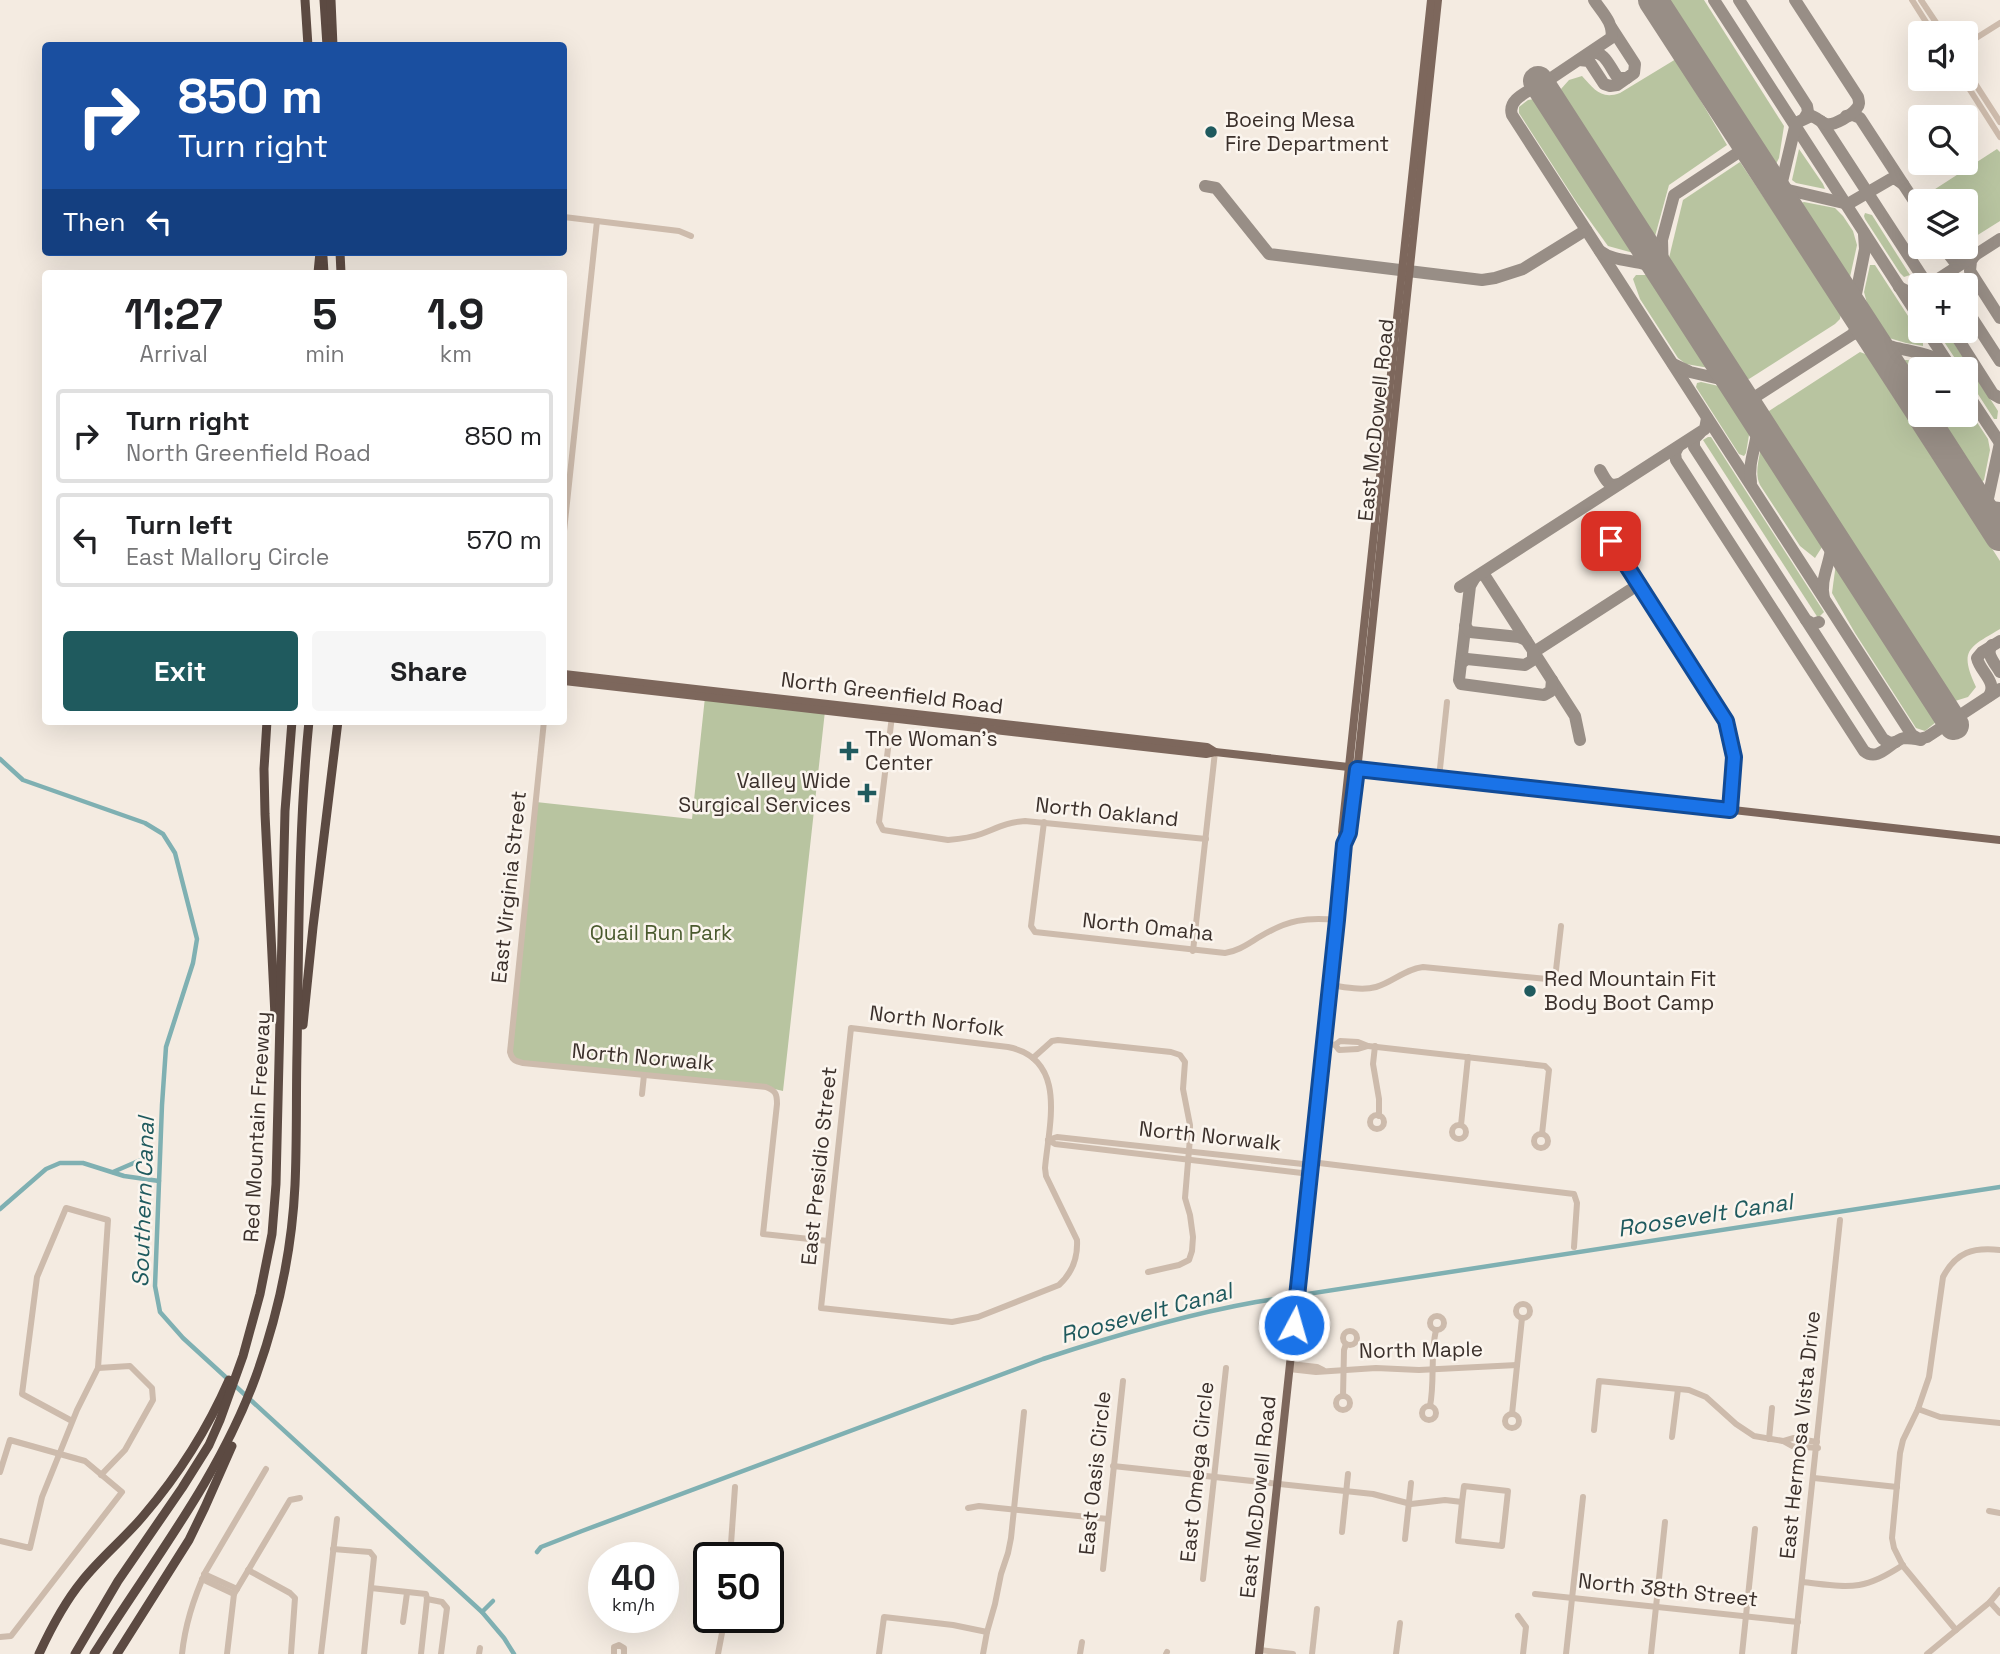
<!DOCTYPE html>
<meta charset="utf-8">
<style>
body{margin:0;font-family:"Space Grotesk",sans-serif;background:#f6f6f6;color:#202124;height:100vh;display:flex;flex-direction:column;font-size:26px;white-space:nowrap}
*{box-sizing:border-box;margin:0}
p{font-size:23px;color:#757577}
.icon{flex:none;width:38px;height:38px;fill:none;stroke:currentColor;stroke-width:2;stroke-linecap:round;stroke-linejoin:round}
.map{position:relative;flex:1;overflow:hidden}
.sheet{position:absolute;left:42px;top:270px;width:525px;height:455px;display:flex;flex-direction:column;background:#fff;border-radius:7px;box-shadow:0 7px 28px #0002}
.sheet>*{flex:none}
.hud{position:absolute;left:42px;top:42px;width:525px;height:214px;border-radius:7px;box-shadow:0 7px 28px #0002;background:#1a4fa0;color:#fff;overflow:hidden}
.buttons{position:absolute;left:1908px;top:21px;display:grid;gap:14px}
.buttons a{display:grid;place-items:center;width:70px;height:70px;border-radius:7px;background:#fff;box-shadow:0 7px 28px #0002;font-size:35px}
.speed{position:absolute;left:588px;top:1542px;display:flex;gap:14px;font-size:35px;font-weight:700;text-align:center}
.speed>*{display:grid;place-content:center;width:91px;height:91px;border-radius:50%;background:#fff;box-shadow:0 7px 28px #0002;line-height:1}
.speed small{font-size:18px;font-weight:400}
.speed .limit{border:4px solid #111;border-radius:10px;background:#fff;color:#111}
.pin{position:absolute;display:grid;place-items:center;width:60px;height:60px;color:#fff;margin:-30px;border-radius:14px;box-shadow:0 4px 10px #0006}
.me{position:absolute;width:77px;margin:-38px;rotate:6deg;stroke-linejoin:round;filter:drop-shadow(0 0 5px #0008)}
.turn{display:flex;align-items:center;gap:24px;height:147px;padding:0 21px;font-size:32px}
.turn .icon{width:91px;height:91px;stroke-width:2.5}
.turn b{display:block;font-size:49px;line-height:60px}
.then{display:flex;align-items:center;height:66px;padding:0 21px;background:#0003;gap:14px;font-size:26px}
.eta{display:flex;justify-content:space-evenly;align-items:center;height:119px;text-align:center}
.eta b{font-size:42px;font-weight:700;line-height:49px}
.cta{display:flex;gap:14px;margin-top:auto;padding:14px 21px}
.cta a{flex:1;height:80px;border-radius:7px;background:#1f5a5e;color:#fff;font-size:28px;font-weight:700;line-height:80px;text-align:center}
.cta a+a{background:#f6f6f6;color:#202124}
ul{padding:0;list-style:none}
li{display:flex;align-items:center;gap:21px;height:94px;margin:0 14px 10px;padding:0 7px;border:4px solid #e0e0e0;border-radius:7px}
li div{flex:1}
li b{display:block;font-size:26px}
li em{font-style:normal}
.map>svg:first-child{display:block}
</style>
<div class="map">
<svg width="2000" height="1654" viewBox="0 0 2000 1654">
<rect width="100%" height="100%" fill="#f4ebe1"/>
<!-- green -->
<g fill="#b8c4a0">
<path d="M1670 0H1704L1784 126 1779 158 1776 164Z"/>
<path d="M1676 59 1727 145 1669 185 1654 240 1565 103 1561 89 1569 80 1582 76C1594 89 1601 100 1620 93Z"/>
<path d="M1534 99 1539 101 1637 254 1608 246 1577 203 1519 113V107L1528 100Z"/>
<path d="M1799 149 1823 184 1825 189 1796 183 1792 180Z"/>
<path d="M1997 149 2000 152V221L1965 243V201H1934L1929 193Z"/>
<path d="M1740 162 1841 312 1840 319 1835 324 1749 379 1744 378 1740 374 1668 262 1683 200Z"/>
<path d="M1804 202 1835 208 1843 216 1853 231 1857 245 1850 277 1847 275 1802 206 1801 203Z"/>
<path d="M1865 213 1872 215 1910 275 1904 277 1900 273 1865 219 1864 216Z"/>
<path d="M1870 265H1875L1923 339V346L1906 343 1889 338 1868 307 1864 292Z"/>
<path d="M1636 275H1651L1708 365 1709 368 1686 364 1678 358 1640 299 1633 279Z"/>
<path d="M1937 331H1946L1998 411 1997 419H1994L1965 374V369H1962Z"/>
<path d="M1860 352 1868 355 2000 561V629C1968 648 1959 650 1976 687L1968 697 1955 701 1945 692 1768 418 1769 411Z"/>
<path d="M1907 360 1932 365 1939 369H1920V388L1904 363V360Z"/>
<path d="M1701 382 1723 387 1750 429 1746 453 1744 456 1739 454 1696 387 1697 383Z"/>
<path d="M1965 404 1988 439 1990 450 1984 480 1982 482 1937 415H1965Z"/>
<path d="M1708 437H1711L1824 612 1818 618 1703 440Z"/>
<path d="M1763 451 1821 540 1822 547 1815 558 1800 546 1760 485C1755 474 1758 464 1760 452Z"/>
<path d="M1836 563 1936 717V722L1925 731 1916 728 1855 633 1832 593Z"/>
<path d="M705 697 825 711 783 1091 766 1087 523 1063 511 1057 536 802 692 819Z"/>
</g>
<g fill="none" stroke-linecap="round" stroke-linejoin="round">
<!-- canal -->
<g stroke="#7fb0b2" stroke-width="4.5">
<path d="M0 759 23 780 145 823 163 834 175 853 197 939 193 963 166 1047 162 1105 155 1286 160 1312 183 1338 482 1612 504 1638 514 1654"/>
<path d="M113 1172 143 1159"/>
<path d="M0 1209 46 1169 60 1163H83L124 1176 159 1181"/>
<path d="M537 1552 541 1547 582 1531 1043 1359C1113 1336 1183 1315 1256 1302L2000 1187"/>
<path d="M482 1612 493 1601"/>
</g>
<!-- taxiway -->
<g stroke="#988e86" stroke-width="12">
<path d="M1714 0 1920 319"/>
<path d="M1739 0 1807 106 1808 112 1805 117"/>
<path d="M1591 53C1605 50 1610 68 1618 78H1627"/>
<path d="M1579 60 1589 61 1604 84 1610 86 1617 85 1634 73 1635 64 1611 27"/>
<path d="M1540 84C1528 92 1507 99 1512 115L1912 735 1919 739 1927 737 2000 689"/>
<path d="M1541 85 1611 38C1615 24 1601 11 1594 0"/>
<path d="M1846 116 1853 115 1860 118 1920 210"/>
<path d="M1821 121 1923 278 1929 281 1937 280"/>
<path d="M1205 186 1216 188 1269 254 1482 280 1495 278 1523 269 1586 230"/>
<path d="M1775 187 1848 204 1891 179H1896L1903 184"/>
<path d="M1779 194 1796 123 1811 116C1817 117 1820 122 1826 124 1834 126 1852 115 1857 108 1860 104 1859 102 1858 97L1795 0"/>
<path d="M1943 247 1954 261 1965 262"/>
<path d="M1600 251C1618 265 1646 257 1663 274"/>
<path d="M1975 255 1971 261 1970 271 2000 318"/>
<path d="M1663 274 1662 240 1674 195 1748 146"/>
<path d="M1932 283 2000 239"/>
<path d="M1899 287 1911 293 1920 291"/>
<path d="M1965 307 2000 361"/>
<path d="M1927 331 1948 363"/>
<path d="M1953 331 1993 394 2000 398"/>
<path d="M1853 334 1858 324 1853 309 1865 249 1864 234"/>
<path d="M1673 364 1690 372 1733 382"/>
<path d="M1738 390 1744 395 1755 397 1853 334C1865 330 1867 338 1877 343 1881 345 1888 346 1893 347 1912 352 1935 354 1951 367"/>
<path d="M1965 390 2000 443"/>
<path d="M1700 433 1694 439V447L1806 620 1813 624 1819 622"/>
<path d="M1678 447 1675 453 1676 460 1864 751C1879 763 1890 741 1904 738 1910 738 1916 739 1921 740"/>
<path d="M1600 470C1605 478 1608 488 1619 484"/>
<path d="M1751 482C1747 461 1759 441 1758 420"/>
<path d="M1976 498 1984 506 2000 508"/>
<path d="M1991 521 1986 509 1987 503 2000 443"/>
<path d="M1483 573 1575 716 1580 740"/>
<path d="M1474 579 1470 586 1459 680 1461 684 1544 695 1551 691 1552 680"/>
<path d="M1460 587 1705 429 1707 418"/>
<path d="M1824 598C1818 576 1838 553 1829 531"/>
<path d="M1806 620 1883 739 1890 743 1896 742"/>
<path d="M1465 626 1470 632 1519 637 1526 640"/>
<path d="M1992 645C1985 654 1995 663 2000 672"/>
<path d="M1534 652 1630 590"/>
<path d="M1461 663 1467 659 1525 665 1533 660V650"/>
<path d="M1989 696C1998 682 1980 672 1977 658L1982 652 2000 641"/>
</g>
<!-- runway -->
<g stroke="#988e86" stroke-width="30">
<path d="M1653 0 1920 411"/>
<path d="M1538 81 1954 725"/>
<path d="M1922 415 2000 536"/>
</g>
<!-- minor -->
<g stroke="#cdbbac" stroke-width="6">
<path d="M1912 0 1933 33"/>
<path d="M1921 0 1943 33"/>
<path d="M1965 45 2000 23"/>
<path d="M1965 68 2000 122"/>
<path d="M1963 79 2000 137"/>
<path d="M564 217 679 231 691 236"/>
<path d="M564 531 597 221"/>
<path d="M1611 541 1726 721 1734 757 1730 810"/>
<path d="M892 716 879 822 883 830 948 840C959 839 970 838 981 834 997 828 1008 822 1025 821L1206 839"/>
<path d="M544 721 510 1052C512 1060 515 1061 523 1063L766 1087C776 1091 777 1094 777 1104L763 1234 828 1241"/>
<path d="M1439 778 1447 702"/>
<path d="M1044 822 1031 926 1035 932 1225 953C1239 951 1249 943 1261 936 1288 920 1306 917 1337 920"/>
<path d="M1193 951 1215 752"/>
<path d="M1330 985C1345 987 1362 991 1376 987 1393 982 1405 969 1423 967L1547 979 1552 977 1556 970 1561 926"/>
<path d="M851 1028 1008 1047C1068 1059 1049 1124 1045 1168L1046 1176 1077 1240C1078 1259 1072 1273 1059 1285L978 1317 952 1322 821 1308Z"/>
<path d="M1324 1043 1335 1045 1339 1050 1358 1049 1368 1046 1358 1042 1340 1041 1335 1045"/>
<path d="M1368 1046 1545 1066 1549 1070 1542 1134"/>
<path d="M1375 1046 1373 1064 1379 1099V1116"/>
<path d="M1033 1058 1052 1041 1058 1040 1171 1052 1180 1055 1185 1062 1183 1089 1190 1125V1138L1185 1198 1190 1215 1193 1237 1192 1251 1189 1260 1179 1265 1148 1272"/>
<path d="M642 1094 644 1075"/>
<circle cx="1377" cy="1122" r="7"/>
<path d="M1461 1125 1468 1057"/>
<circle cx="1459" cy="1132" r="7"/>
<circle cx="1541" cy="1141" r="7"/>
<path d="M1048 1140 1057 1137 1303 1164 1311 1170"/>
<path d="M1048 1140 1055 1144 1302 1173 1311 1170"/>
<path d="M1311 1162 1574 1194 1577 1203 1574 1247"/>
<circle cx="1523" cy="1311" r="7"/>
<circle cx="1437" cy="1323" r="7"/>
<circle cx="1350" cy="1338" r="7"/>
<path d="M1290 1364 1317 1367 1323 1370"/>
<path d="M98 1368 130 1366 152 1388 153 1400 125 1450 101 1475"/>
<path d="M1289 1369 1316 1372 1376 1368 1419 1370 1517 1365"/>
<circle cx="1343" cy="1403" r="7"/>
<path d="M1343 1396 1344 1350 1346 1344"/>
<circle cx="1429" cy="1413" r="7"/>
<path d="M1430 1406C1435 1381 1430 1355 1436 1330"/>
<path d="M1918 1409 1940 1417 2000 1423"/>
<circle cx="1512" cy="1421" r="7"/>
<path d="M1512 1414 1522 1318"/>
<path d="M1594 1430 1599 1381 1689 1390 1706 1397 1736 1424 1754 1436 1783 1441 1792 1446 1818 1448"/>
<path d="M1672 1437 1678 1389"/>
<path d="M1769 1439 1772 1408"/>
<path d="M1783 1441 1793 1438 1817 1442"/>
<path d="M1113 1466 1373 1494 1411 1504 1445 1500 1462 1502 1464 1486 1508 1491 1502 1546 1458 1541 1462 1502"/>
<path d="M0 1472 10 1440 85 1461 122 1492 11 1636 0 1637"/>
<path d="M1814 1478 1897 1487"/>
<path d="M968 1508 979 1506 1108 1519"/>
<path d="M1989 1511 2000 1513"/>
<path d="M1342 1532 1348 1474"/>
<path d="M1405 1539 1411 1483"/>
<path d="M0 1541 30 1548 42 1497 77 1410 98 1368 108 1220 66 1208 37 1277 22 1394 72 1421"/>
<path d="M333 1549 370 1552 374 1557 364 1654"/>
<path d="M730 1558 735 1487"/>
<path d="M1103 1569 1123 1381"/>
<path d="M248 1570 290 1593 295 1598 291 1654"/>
<path d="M204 1574 237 1589"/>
<path d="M202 1579 234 1594"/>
<path d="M1203 1579 1226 1368"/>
<path d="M1802 1582C1849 1587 1862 1592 1903 1565"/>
<path d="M371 1588 426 1594 427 1599"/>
<path d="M1535 1594 1798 1622"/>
<path d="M1990 1602 2000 1613"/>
<path d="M1518 1616 1526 1627 1523 1654"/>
<path d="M403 1622 407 1593"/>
<path d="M1956 1630 1903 1566 1894 1548 1892 1538 1900 1453 1903 1440 1918 1409 1929 1377 1943 1277C1956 1252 1973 1247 2000 1250"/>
<path d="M1260 1650 1293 1654"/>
<path d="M182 1654C185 1625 194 1597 206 1571L266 1469"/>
<path d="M227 1654 234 1594 290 1500 300 1498"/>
<path d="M321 1654 337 1519"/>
<path d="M421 1654 427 1599 442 1602 447 1608 441 1654"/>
<path d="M479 1654 480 1648"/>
<path d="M614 1654V1647L619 1645 624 1648V1654"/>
<path d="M718 1654 725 1617"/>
<path d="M879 1654 884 1617 953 1625 987 1632"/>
<path d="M983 1654 987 1632 995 1604 1001 1574 1008 1553 1011 1538 1024 1412"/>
<path d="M1080 1654 1082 1642"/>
<path d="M1166 1654 1167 1652"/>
<path d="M1312 1654 1317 1609"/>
<path d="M1396 1654 1400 1623"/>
<path d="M1566 1654 1583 1497"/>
<path d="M1651 1654 1665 1522"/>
<path d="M1742 1654 1755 1529"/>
<path d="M1794 1654 1840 1220"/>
<path d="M1927 1654 1990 1602 2000 1590"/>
</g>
<!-- major -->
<g stroke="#7d675c" stroke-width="8">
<path d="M564 674 1207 747 1215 752"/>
<path d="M564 681 1126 745 1206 754 1215 752 2000 840"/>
<path d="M1344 841 1349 833 1352 819 1438 0"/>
<path d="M1259 1654 1343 868 1344 841 1342 832 1431 0"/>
</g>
<!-- highway -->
<g stroke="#5c4a42" stroke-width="9">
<path d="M305 0 308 46"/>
<path d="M324 0 327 46"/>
<path d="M331 0 333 46"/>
<path d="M340 252 341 273"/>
<path d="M323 257 324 273"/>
<path d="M318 273 320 252"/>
<path d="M267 721 264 769 265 814 275 1016"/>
<path d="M303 1025 313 927 338 721"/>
<path d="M39 1654C51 1628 64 1603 82 1581 101 1557 125 1538 144 1515 180 1473 207 1430 229 1380"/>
<path d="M75 1654 118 1581 182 1488 209 1445 220 1420 243 1356 260 1294 272 1234 276 1184 285 811 292 721"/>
<path d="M94 1654C151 1563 219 1478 256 1376 278 1315 292 1250 295 1185 297 1142 296 1097 297 1053 299 943 298 831 309 721"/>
<path d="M117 1654 189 1540 205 1507 232 1446"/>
</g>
</g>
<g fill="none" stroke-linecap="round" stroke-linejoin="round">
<!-- route casing -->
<g stroke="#114b97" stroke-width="18">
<path id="route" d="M1294 1325 1337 920 1344 844 1349 833 1357 769 1730 810 1734 757 1726 721 1611 541"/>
</g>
<!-- route -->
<use href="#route" stroke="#1a73e8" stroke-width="12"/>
</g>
<!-- markers -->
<g fill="#1f5a5e" stroke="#fbf5ee" stroke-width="2.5">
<circle cx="1211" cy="132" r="7"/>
<path d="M845.5 740.5h7v7h7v7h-7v7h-7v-7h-7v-7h7z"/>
<path d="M863.5 782.5h7v7h7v7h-7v7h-7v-7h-7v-7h7z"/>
<circle cx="1530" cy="991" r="7"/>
</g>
<g text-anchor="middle" stroke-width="5" stroke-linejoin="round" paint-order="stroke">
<!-- poi labels -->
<g font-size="21" fill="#3b302b" stroke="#fbf5ee" text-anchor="start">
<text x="1225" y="127">Boeing Mesa<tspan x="1225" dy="24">Fire Department</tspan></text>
<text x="865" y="746">The Woman's<tspan x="865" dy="24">Center</tspan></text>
<text x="851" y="788" text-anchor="end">Valley Wide<tspan x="851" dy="24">Surgical Services</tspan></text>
<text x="1544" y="986">Red Mountain Fit<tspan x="1544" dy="24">Body Boot Camp</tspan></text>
</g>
<!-- street labels -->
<g font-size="21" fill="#3b302b" stroke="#fbf5ee">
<text transform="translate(1376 420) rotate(-84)" y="7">East McDowell Road</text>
<text transform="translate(892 693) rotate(7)" y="7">North Greenfield Road</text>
<text transform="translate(1107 812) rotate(6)" y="7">North Oakland</text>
<text transform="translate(509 887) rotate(-84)" y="7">East Virginia Street</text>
<text transform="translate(1148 927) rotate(6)" y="7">North Omaha</text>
<text transform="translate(937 1021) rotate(7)" y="7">North Norfolk</text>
<text transform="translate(643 1057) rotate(5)" y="7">North Norwalk</text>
<text transform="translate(257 1127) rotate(-87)" y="7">Red Mountain Freeway</text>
<text transform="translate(1210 1136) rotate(6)" y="7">North Norwalk</text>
<text transform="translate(819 1166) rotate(-84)" y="7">East Presidio Street</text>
<text transform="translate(1421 1350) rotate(-1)" y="7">North Maple</text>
<text transform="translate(1800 1435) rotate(-84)" y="7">East Hermosa Vista Drive</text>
<text transform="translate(1197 1472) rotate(-84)" y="7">East Omega Circle</text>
<text transform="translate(1095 1473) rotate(-84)" y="7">East Oasis Circle</text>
<text transform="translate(1258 1497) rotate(-84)" y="7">East McDowell Road</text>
<text transform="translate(1668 1590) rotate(6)" y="7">North 38th Street</text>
</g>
<!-- park labels -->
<g font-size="21" fill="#4a5a2e" stroke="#fbf5ee">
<text x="661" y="940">Quail Run Park</text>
</g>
<!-- water labels -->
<g font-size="23" font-style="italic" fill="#1f5a5e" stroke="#fbf5ee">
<text transform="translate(143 1202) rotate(-88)" y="8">Southern Canal</text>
<text transform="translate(1705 1215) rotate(-9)" y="8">Roosevelt Canal</text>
<text transform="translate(1146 1313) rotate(-15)" y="8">Roosevelt Canal</text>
</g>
</g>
</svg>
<div class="buttons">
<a><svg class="icon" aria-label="sound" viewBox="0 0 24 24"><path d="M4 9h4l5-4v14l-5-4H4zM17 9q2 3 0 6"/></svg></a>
<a><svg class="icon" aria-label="search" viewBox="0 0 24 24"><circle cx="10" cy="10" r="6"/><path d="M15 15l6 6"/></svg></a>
<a><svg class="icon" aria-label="layers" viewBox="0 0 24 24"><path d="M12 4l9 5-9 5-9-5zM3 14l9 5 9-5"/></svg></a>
<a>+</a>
<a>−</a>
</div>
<div class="speed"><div>40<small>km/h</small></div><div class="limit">50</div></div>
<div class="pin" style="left:1611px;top:541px;background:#d93025"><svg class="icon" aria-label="arrive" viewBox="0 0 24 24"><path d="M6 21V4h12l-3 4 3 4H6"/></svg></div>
<svg class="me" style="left:1294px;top:1325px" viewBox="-20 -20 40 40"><circle r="17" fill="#1a73e8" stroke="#fff" stroke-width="3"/><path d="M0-11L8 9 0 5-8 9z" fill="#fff"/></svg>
<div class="hud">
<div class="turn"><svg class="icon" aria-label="right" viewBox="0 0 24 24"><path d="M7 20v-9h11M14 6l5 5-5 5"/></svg><div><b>850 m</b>Turn right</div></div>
<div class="then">Then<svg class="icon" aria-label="left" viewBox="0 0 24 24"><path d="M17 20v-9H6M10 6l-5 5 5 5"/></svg></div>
</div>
<section class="sheet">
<div class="eta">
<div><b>11:27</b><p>Arrival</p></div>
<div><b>5</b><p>min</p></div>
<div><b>1.9</b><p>km</p></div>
</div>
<ul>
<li><svg class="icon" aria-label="right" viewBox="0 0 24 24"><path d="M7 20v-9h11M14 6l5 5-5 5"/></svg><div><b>Turn right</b><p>North Greenfield Road</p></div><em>850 m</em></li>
<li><svg class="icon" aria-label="left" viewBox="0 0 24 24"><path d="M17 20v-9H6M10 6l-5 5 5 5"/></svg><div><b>Turn left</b><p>East Mallory Circle</p></div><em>570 m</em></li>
</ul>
<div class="cta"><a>Exit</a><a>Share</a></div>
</section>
</div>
